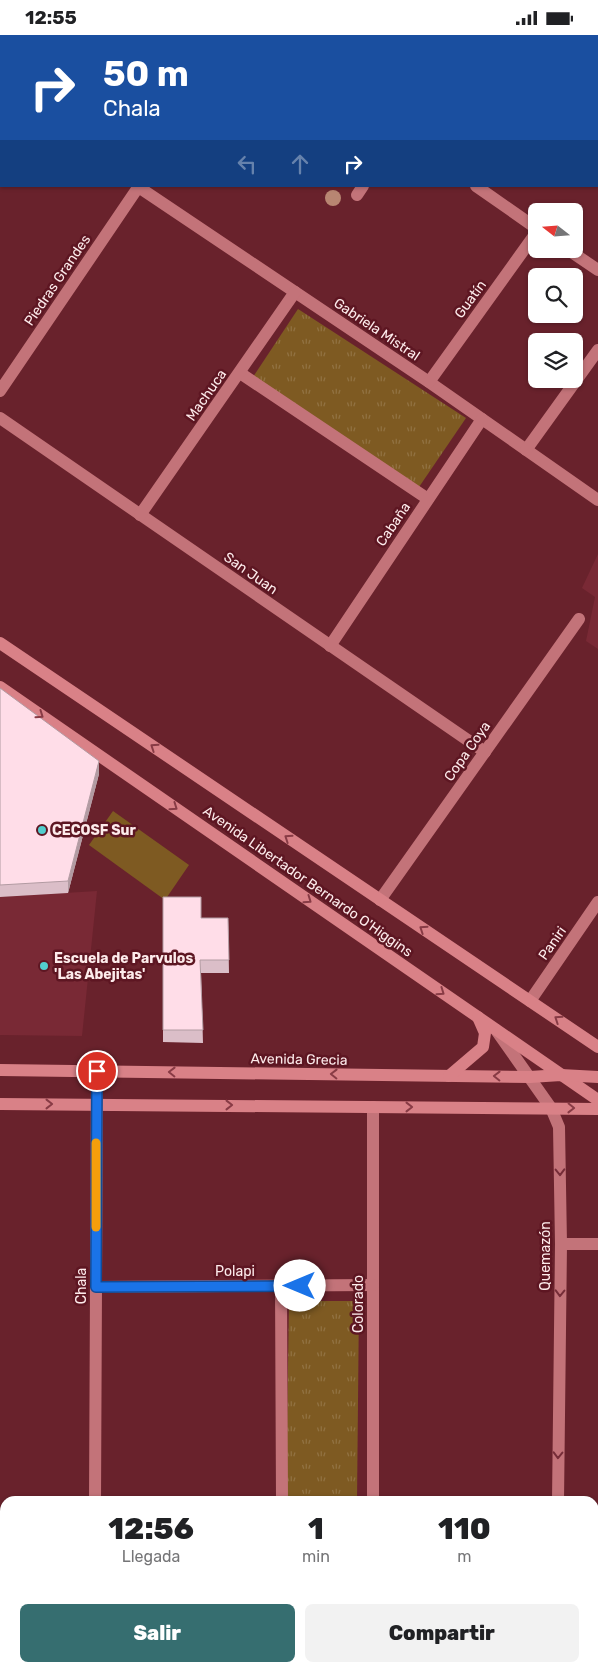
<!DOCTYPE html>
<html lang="es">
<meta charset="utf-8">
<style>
body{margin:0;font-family:Rubik,sans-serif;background:#f2f2f2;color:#202124;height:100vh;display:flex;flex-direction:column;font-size:19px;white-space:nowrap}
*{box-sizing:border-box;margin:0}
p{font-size:16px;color:#757577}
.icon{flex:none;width:28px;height:28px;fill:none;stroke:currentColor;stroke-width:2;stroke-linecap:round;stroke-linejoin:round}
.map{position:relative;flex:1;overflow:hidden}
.panel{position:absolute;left:0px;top:1461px;width:599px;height:176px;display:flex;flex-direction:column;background:#fff;border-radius:15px 15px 0 0;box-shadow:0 1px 4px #0004}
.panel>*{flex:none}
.guide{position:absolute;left:0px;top:0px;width:599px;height:152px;box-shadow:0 1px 4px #0004;background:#1a4fa0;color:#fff;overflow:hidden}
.needle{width:32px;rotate:287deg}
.controls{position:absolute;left:528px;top:168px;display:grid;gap:10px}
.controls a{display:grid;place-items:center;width:55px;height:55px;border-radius:8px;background:#fff;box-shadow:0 1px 4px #0004;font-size:25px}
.pin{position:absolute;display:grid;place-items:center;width:42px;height:42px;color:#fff;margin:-21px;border:2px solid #fff;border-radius:50%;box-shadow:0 1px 5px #0007}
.me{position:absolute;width:55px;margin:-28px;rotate:270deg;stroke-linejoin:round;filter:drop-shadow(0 0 4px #0008)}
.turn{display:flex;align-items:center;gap:18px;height:105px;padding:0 20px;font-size:22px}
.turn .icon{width:65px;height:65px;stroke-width:2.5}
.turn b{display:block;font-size:35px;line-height:42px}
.lanes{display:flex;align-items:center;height:48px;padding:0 20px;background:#0003;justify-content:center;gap:25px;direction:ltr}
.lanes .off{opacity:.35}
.eta{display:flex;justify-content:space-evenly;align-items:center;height:85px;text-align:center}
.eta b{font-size:30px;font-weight:800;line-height:35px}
.cta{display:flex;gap:10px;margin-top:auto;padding:10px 20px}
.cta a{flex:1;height:58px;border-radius:8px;background:#366e70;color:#fff;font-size:20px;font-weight:800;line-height:58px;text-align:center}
.cta a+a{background:#f2f2f2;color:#202124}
.status{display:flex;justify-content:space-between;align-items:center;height:35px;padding:0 25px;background:#fff;direction:ltr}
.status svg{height:14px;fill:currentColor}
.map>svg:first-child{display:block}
</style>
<div class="status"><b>12:55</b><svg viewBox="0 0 49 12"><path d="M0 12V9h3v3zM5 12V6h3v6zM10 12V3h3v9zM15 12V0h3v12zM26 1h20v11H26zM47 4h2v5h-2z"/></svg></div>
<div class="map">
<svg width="598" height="1637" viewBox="0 0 598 1637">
<defs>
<pattern id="grass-tufts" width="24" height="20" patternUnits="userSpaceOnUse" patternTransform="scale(1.25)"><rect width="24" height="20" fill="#7e5a22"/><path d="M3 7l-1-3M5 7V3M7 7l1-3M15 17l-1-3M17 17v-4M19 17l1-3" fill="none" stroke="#917242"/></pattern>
</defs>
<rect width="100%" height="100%" fill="#69222c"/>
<!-- built -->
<g fill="#792935">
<path d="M598 519V614L586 606 595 562 582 553Z"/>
<path d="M97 856 82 1001 0 1000V862Z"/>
</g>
<!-- grass -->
<g fill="url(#grass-tufts)">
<path d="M298 274 466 383 419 452 253 342Z"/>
<path d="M289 1266H359L357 1466H286Z"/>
</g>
<!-- pitch -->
<path fill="#7e5a22" d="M113 776 189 830 165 865 89 810Z"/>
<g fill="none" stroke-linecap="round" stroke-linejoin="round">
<!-- minor -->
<g stroke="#c37379" stroke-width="12">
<path d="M257 0 259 1"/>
<path d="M506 0 507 1"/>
<path d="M241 1V0"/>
<path d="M407 1 408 0"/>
<path d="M0 58 1 59"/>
<path d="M137 151 429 347 598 465"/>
<path d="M476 151 536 193"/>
<path d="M357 160 363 151"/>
<path d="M567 214 598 235"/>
<path d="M240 338 428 464"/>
<path d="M429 347 536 198"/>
<path d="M0 356 139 151"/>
<path d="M0 383 485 717"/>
<path d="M526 415 598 315"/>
<path d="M140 480 295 257"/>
<path d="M330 611 482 384"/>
<path d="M380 865 579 584"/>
<path d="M530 966 598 867"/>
<path d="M496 995 551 1073 559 1092 561 1209 558 1466"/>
<path d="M373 1072V1466"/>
<path d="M561 1209H598"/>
<path d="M281 1251 282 1466"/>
<path d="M96 1252 373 1250"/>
<path d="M95 1466 97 1036"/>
<path d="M0 1496H5"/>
<path d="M282 1632V1637"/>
<path d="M94 1637V1632"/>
<path d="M556 1637V1632"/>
</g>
<!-- major -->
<g stroke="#d98187" stroke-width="12">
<path d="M0 608 598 1012"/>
<path d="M0 652 598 1065"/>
<path d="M0 1035 530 1042 561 1040 598 1042"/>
<path d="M449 1041 483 1012 485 998 478 982"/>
<path d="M0 1069 598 1074"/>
</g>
</g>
<!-- trees -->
<circle fill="#b88672" cx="333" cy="163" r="8"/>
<!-- wall -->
<g fill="#dbbec8">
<path d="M0 653 99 739 68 858 0 862Z"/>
<path d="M163 862 201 883H228L229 938H201L203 1008 163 1007Z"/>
</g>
<!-- shaded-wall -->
<path fill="#b29ba2" d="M99 726V739L68 858V846Z"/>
<!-- building -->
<g fill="#ffdde8" stroke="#b29ba2">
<path d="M0 653 99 726 68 846 0 850Z"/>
<path d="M163 862H201V883H228L229 925H200L203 995H163Z"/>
</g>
<!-- one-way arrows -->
<defs><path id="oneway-chevron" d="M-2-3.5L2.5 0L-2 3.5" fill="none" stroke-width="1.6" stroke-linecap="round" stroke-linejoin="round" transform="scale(1.25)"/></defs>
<g stroke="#883b45">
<use href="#oneway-chevron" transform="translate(40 680) rotate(35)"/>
<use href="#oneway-chevron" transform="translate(154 712) rotate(-146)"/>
<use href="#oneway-chevron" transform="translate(174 772) rotate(35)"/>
<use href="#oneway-chevron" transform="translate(288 803) rotate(-146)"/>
<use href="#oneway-chevron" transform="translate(308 865) rotate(35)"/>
<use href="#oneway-chevron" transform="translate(423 894) rotate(-146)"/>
<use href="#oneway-chevron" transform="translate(441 957) rotate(35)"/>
<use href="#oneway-chevron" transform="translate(558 984) rotate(-146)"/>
<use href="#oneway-chevron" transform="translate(172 1037) rotate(-179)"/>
<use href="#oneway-chevron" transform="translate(334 1039) rotate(-179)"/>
<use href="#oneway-chevron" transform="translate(497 1041) rotate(-179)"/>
<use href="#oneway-chevron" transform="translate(49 1069)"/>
<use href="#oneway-chevron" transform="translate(229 1070)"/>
<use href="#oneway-chevron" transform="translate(409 1072)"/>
<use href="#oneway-chevron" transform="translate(571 1073) rotate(1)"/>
</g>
<g stroke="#762d38">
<use href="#oneway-chevron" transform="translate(560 1137) rotate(89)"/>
<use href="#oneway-chevron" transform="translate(560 1258) rotate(91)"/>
<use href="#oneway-chevron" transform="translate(558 1420) rotate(91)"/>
</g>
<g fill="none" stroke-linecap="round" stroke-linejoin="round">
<!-- route casing -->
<g stroke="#114b97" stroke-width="12">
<path id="route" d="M97 1036 96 1252 300 1251"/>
</g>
<!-- route -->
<use href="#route" stroke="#1a73e8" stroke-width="9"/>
<!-- slow -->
<path stroke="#f59e0b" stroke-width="9" d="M96 1192V1108"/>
</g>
<!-- markers -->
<g fill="#52cdcd" stroke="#5d1622" stroke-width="2">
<circle cx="42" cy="795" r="5"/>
<circle cx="44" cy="931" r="5"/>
</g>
<g text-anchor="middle" stroke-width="5" stroke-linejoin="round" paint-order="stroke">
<!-- street labels -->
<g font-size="14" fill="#fdebeb" stroke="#5d1622">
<text transform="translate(57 245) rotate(-56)" y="5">Piedras Grandes</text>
<text transform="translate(470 264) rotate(-54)" y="5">Guatín</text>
<text transform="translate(377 294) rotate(34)" y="5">Gabriela Mistral</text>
<text transform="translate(206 360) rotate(-55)" y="5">Machuca</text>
<text transform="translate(393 489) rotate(-56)" y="5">Cabaña</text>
<text transform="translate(251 538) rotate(35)" y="5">San Juan</text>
<text transform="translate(467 716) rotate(-55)" y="5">Copa Coya</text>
<text transform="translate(308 846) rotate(35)" y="5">Avenida Libertador Bernardo O'Higgins</text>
<text transform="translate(552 908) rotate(-55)" y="5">Paniri</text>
<text transform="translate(299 1024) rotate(1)" y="5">Avenida Grecia</text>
<text transform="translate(545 1221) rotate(-90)" y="5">Quemazón</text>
<text x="235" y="1241">Polapi</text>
<text transform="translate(81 1251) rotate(-90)" y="5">Chala</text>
<text transform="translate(358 1269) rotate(-90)" y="5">Colorado</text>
</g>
<!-- poi labels -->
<g font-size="14" font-weight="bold" fill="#fdebeb" stroke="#5d1622" text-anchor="start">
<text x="52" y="800">CECOSF Sur</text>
<text x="54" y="928">Escuela de Parvulos<tspan x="54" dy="16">'Las Abejitas'</tspan></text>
</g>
</g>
</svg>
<div class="controls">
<a><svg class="needle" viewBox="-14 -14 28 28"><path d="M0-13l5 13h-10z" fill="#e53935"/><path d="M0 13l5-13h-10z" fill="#757577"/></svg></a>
<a><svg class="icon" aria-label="search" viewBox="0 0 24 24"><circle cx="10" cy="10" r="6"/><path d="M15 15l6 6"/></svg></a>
<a><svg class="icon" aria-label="layers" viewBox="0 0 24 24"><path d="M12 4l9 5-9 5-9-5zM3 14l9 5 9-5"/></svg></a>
</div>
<div class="pin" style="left:97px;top:1036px;background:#d93025"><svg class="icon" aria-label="arrive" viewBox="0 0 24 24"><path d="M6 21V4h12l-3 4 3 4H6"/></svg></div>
<svg class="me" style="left:300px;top:1251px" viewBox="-20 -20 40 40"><circle r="19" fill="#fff"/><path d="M0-13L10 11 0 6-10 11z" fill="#1a73e8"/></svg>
<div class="guide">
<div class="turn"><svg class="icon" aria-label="right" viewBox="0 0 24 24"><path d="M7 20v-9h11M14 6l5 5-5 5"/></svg><div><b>50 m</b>Chala</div></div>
<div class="lanes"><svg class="icon off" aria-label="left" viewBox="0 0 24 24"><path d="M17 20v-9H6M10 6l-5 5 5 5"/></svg><svg class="icon off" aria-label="ahead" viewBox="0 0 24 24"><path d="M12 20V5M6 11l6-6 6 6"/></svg><svg class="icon" aria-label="right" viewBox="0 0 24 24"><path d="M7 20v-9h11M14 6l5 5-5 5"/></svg></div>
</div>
<section class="panel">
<div class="eta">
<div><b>12:56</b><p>Llegada</p></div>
<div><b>1</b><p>min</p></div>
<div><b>110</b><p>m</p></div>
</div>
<div class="cta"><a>Salir</a><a>Compartir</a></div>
</section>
</div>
